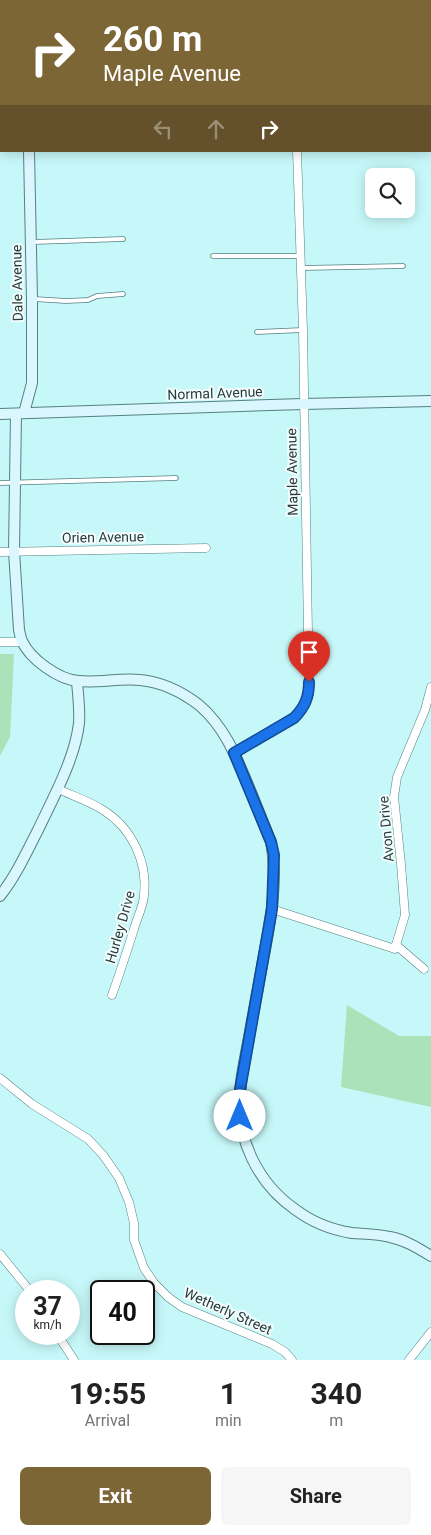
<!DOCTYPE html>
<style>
body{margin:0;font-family:Roboto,sans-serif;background:#f6f6f6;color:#222;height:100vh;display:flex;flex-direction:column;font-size:19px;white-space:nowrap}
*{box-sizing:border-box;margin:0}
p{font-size:16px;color:#767676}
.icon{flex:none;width:28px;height:28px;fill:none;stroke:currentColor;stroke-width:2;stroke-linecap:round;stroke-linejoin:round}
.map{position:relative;height:1360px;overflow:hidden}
.sheet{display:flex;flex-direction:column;background:#fff;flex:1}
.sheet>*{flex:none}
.top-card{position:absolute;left:0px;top:0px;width:431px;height:152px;box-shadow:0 2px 12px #0003;background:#7d6636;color:#fff;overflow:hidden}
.fabs{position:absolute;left:365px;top:168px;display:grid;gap:10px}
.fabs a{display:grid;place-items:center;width:50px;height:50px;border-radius:8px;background:#fff;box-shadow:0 2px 12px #0003;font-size:25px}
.speed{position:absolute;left:15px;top:1280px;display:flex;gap:10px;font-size:25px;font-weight:700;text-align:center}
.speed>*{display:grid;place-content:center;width:65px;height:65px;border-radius:50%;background:#fff;box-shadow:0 2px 12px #0003;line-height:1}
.speed small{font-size:12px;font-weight:400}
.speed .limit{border:2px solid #111;border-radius:8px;background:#fff;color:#111}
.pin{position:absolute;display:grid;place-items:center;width:42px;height:42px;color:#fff;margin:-51px -21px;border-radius:50% 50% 50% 0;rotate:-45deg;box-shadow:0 0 5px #0007}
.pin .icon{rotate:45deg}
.me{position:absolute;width:55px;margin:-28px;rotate:0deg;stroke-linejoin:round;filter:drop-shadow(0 0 4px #0008)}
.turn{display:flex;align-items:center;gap:18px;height:105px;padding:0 20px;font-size:22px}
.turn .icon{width:65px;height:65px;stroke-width:2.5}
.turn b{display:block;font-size:35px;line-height:42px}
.lanes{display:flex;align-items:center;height:48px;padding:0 20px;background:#0003;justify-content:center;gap:25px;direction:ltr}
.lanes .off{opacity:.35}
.eta{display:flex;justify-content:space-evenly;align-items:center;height:85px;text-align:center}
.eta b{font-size:30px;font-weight:700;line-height:35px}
.action{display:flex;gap:10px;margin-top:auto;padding:10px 20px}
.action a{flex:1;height:58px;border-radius:8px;background:#7d6636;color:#fff;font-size:20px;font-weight:700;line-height:58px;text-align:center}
.action a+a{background:#f6f6f6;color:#222}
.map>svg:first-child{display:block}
</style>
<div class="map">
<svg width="431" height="1360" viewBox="0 0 431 1360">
<rect width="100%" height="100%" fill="#c7f8f9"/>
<!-- green -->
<g fill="#aae3b9">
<path d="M0 654H14L10 737 0 756Z"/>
<path d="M347 1005 399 1036H431V1107L341 1087Z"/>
</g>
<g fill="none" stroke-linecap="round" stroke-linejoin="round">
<!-- lane casing -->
<g stroke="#548182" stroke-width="5.5">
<g id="lane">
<path d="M177 0H178"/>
<path d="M33 242 123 239"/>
<path d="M213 256H301"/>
<path d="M301 268 403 266"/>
<path d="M34 299 66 301 88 300 97 296 123 294"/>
<path d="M257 332 303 330"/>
<path d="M0 483 176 478"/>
</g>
</g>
<!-- street casing -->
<g stroke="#548182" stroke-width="9">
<g id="street">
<path d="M293 0V1"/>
<path d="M426 0V1"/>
<path d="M430 77H431"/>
<path d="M0 552 206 548"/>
<path d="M0 642H22"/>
<path d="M234 753 294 718 304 706 309 694 303 330 297 151"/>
<path d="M58 789C73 796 89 801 103 810 132 828 148 862 144 896 143 907 137 918 134 929 127 951 120 973 112 995"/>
<path d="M272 909 395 949 396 945"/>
<path d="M396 945 405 915 401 864 394 797 397 777 425 710 431 687"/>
<path d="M396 945 424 969"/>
<path d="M0 1078 32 1104 88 1139 103 1155 119 1178 129 1202 134 1223V1240L144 1268 154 1283 168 1297 182 1307 272 1344 285 1352 292 1360"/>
<path d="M0 1254 30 1291"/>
<path d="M57 1334 74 1360"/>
<path d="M409 1360 431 1332"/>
</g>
</g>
<!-- secondary casing -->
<g stroke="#548182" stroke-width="12">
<g id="secondary">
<path d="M25 0V1"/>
<path d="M24 413 32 383V299L29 151"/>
<path d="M0 414 303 404 431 401"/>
<path d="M16 414 14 551 19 630C20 633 20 637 22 641 30 659 59 680 79 681 99 683 120 678 140 680 161 682 182 692 199 705 224 726 236 756 248 785 256 804 263 823 271 842 278 879 271 918 264 955 259 982 254 1009 249 1037 246 1055 241 1074 240 1093 236 1139 258 1184 296 1210 312 1222 333 1230 352 1233 365 1234 378 1234 390 1237 405 1240 418 1248 431 1256"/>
<path d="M0 896C16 876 26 853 38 830 53 798 75 759 79 723 80 710 78 695 77 681"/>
</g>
</g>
<!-- lane -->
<use href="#lane" stroke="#fff" stroke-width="4"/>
<!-- street -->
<use href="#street" stroke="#fff" stroke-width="8"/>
<!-- secondary -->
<use href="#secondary" stroke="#daf6fe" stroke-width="10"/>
</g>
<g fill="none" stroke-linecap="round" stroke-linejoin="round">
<!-- route casing -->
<g stroke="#114b97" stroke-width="12">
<path id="route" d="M240 1116V1090L272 909 274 855 271 842 234 753 294 718C305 707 309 697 309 682"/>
</g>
<!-- route -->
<use href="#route" stroke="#1a73e8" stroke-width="9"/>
</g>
<g text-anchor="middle" stroke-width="4" stroke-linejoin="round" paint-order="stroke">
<!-- street labels -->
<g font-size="14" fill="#293c3d" stroke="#f3fdfd">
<text transform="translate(17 283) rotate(-91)" y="5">Dale Avenue</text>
<text transform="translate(215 393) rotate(-2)" y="5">Normal Avenue</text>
<text transform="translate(292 472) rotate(-91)" y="5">Maple Avenue</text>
<text transform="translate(103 537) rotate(-1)" y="5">Orien Avenue</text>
<text transform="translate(386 829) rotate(-95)" y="5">Avon Drive</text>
<text transform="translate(120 927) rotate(-74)" y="5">Hurley Drive</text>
<text transform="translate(228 1311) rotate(24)" y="5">Wetherly Street</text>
</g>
</g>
</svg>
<div class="fabs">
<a><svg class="icon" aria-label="search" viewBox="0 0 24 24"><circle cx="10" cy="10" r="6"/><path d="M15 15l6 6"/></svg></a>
</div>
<div class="speed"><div>37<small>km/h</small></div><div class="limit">40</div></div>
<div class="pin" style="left:309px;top:682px;background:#d93025"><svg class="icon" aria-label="arrive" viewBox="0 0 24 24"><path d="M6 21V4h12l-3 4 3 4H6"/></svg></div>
<svg class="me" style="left:240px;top:1116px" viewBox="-20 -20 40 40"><circle r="19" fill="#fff"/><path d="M0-13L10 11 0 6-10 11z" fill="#1a73e8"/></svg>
<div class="top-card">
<div class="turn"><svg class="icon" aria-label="right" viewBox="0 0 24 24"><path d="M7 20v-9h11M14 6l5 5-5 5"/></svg><div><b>260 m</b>Maple Avenue</div></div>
<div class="lanes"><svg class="icon off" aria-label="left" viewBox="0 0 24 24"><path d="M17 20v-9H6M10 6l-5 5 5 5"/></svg><svg class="icon off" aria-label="ahead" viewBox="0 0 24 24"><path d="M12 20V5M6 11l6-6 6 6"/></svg><svg class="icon" aria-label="right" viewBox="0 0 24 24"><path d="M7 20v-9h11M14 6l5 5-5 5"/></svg></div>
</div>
</div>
<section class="sheet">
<div class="eta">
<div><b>19:55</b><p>Arrival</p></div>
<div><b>1</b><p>min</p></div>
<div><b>340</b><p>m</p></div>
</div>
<div class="action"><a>Exit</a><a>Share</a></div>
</section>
